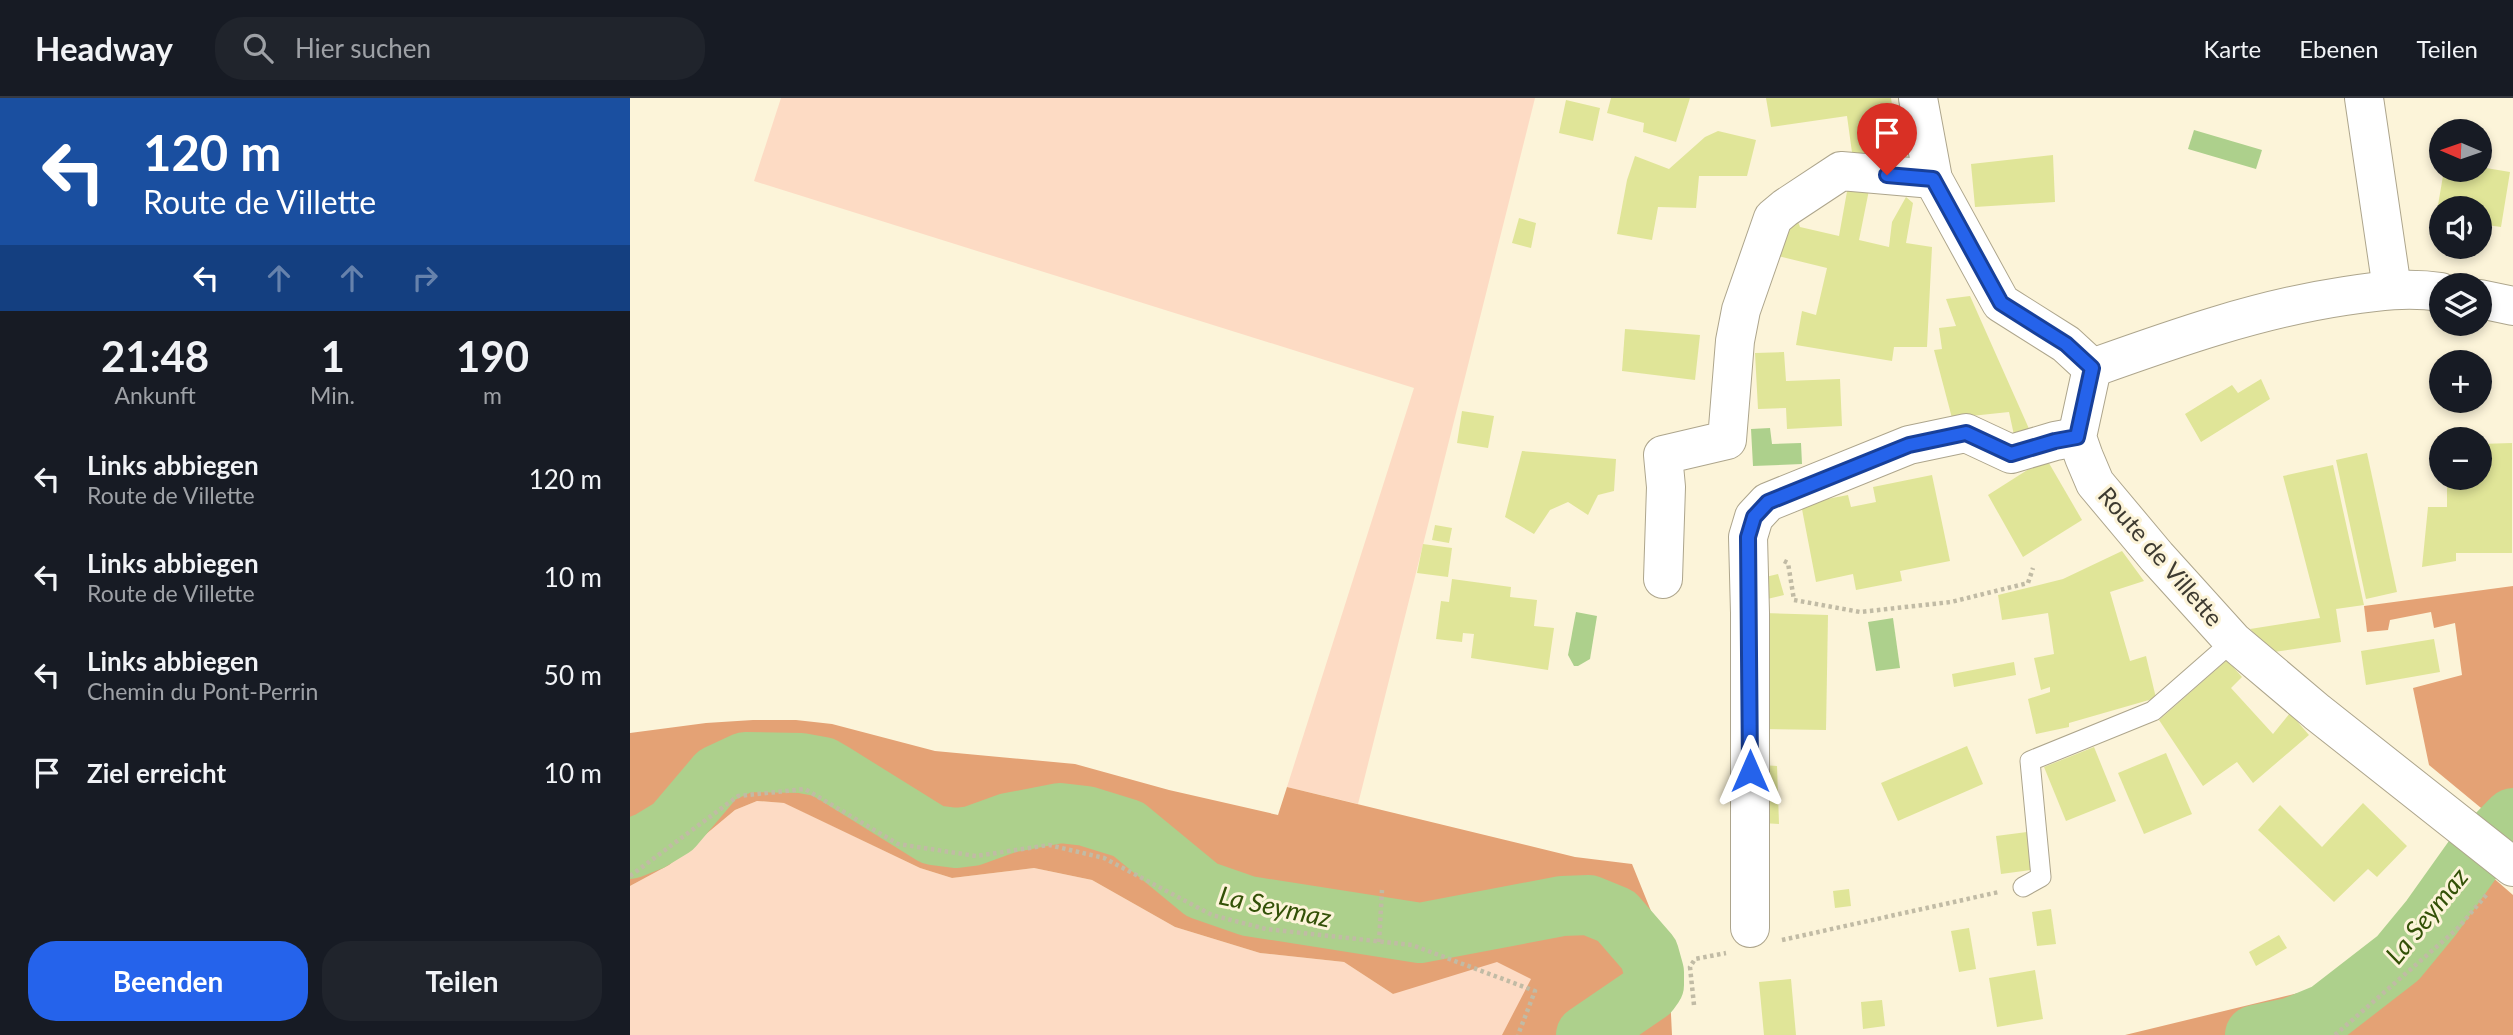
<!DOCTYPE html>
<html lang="de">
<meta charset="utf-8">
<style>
body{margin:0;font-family:Lato,sans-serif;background:#20242c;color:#f1f3f6;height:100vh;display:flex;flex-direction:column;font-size:26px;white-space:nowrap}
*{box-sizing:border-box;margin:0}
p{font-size:23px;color:#9ea1a6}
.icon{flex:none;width:38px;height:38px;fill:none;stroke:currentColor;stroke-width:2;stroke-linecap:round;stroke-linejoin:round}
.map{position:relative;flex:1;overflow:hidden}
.details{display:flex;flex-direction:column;background:#171b24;width:630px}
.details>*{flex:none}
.top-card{background:#1a4fa0;color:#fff;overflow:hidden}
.needle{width:46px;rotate:272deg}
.tools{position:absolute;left:1799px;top:21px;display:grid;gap:14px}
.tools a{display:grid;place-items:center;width:63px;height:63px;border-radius:50%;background:#171b24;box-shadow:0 4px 10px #0003;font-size:35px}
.pin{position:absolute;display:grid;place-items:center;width:60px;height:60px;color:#fff;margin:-72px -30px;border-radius:50% 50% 50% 0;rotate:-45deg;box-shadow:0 0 7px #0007}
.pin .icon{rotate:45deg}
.me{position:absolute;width:77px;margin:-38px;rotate:0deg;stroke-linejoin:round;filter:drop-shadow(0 0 5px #0008)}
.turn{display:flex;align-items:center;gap:24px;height:147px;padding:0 28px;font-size:32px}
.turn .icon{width:91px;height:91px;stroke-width:2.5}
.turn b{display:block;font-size:49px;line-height:60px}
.lanes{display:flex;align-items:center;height:66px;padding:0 28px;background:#0003;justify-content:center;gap:35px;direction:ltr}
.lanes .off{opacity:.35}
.eta{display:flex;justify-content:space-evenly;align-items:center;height:119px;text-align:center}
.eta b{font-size:42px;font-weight:700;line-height:49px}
.action{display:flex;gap:14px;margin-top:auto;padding:14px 28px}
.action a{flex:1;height:80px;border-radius:28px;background:#2563eb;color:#fff;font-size:28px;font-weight:700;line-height:80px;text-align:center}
.action a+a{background:#20242c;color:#f1f3f6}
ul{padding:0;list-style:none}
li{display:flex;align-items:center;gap:21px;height:98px;padding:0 28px}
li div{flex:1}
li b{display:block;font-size:26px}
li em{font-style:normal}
header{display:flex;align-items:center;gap:42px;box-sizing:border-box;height:98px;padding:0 35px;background:#171b24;border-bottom:2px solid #363941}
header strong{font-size:33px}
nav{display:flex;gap:38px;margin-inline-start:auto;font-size:24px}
.search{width:490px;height:63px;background:#20242c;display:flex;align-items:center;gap:18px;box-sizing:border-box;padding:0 24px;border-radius:28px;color:#9ea1a6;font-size:26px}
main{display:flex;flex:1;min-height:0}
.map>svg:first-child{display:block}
</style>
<header>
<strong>Headway</strong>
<div class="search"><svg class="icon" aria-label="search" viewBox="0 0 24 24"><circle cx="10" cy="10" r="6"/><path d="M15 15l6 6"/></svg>Hier suchen</div>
<nav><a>Karte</a><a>Ebenen</a><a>Teilen</a></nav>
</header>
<main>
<section class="details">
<div class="top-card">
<div class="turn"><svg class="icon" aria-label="left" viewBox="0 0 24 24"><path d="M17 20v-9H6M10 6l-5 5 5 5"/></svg><div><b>120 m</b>Route de Villette</div></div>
<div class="lanes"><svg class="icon" aria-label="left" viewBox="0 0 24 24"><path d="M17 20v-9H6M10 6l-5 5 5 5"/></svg><svg class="icon off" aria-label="ahead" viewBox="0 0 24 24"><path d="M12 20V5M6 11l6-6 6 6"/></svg><svg class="icon off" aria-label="ahead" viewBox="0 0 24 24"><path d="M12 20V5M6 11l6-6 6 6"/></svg><svg class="icon off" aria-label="right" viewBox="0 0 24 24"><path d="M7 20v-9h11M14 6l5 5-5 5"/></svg></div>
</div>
<div class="eta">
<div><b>21:48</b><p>Ankunft</p></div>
<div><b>1</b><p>Min.</p></div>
<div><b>190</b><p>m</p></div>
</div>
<ul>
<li><svg class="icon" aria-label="left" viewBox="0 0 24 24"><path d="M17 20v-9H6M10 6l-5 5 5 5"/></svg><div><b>Links abbiegen</b><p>Route de Villette</p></div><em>120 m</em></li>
<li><svg class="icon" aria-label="left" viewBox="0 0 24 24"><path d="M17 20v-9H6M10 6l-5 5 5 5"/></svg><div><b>Links abbiegen</b><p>Route de Villette</p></div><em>10 m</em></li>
<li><svg class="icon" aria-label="left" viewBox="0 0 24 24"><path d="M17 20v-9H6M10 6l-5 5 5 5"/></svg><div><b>Links abbiegen</b><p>Chemin du Pont-Perrin</p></div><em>50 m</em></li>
<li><svg class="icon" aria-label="arrive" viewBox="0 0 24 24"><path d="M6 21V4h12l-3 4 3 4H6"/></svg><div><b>Ziel erreicht</b></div><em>10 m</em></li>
</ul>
<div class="action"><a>Beenden</a><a>Teilen</a></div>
</section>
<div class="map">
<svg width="1883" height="937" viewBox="0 0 1883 937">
<rect width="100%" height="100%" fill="#fcf4d9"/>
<!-- green -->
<g fill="#fddbc4">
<path d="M151 0H905L728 706 657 689 784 290 124 83Z"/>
<path d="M127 703 155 705 290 770 322 780 404 770 462 782 545 829 630 855 714 864 763 896 906 837 895 937H0V788L39 767 105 712Z"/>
</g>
<!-- forest -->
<g fill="#e4a275">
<path d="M1883 488V702L1862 719 1799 667 1783 590 1832 577 1825 525 1804 530 1801 514 1760 522 1758 532 1737 534 1734 508Z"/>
<path d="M123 622H166L202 626 305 653 445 666 539 692 648 717 657 689 945 759 1002 766 1038 855 1042 937H872L901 881 867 864 763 896 714 864 630 855 545 829 462 782 404 770 322 780 290 770 154 705 127 703 105 712 39 767 0 788V635L76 625Z"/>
<path d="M1845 764 1883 797V937H1495L1726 881 1739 892 1815 818Z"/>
</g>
<!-- water -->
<g fill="#add08c">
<path d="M1564 32 1632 52 1626 71 1558 51Z"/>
<path d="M1140 330 1142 346 1171 345 1172 366 1123 368 1121 331Z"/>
<path d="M946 514 967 518 960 561 948 568H944L938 557Z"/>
<path d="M1263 520 1270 570 1246 573 1238 524Z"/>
</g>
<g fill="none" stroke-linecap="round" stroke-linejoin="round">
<!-- river -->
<g stroke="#add08c" stroke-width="60">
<path d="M0 751 20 743 43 729 87 677 115 664 171 665 193 669 205 676 303 737 326 740 342 738 378 725 430 715 456 718 498 731 572 792 618 808 790 835 932 808 959 807 986 818 1019 856 1024 874V887L1019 894 956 937"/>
<path d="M1625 937 1663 929 1697 915 1768 860 1801 820 1843 761 1883 720"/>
</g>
</g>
<!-- building -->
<g fill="#e0e598">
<path d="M981 0H1060L1046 44 1013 34 1014 25 977 15Z"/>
<path d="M1136 0H1261L1270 62 1224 69 1217 18 1141 29Z"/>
<path d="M936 2 970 10 963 43 929 35Z"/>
<path d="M1088 33 1126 42 1117 78H1069L1066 110 1028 109 1022 142 987 136 997 82 1005 58 1039 71 1075 39Z"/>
<path d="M1423 57 1425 104 1345 109 1341 66Z"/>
<path d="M1850 69 1880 74 1871 129 1850 126V110H1811V119H1806L1814 72H1850Z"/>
<path d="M1218 88 1239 92 1229 142 1259 149 1262 124 1276 99 1283 105 1276 145 1302 149 1297 249H1264L1262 263 1166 247 1172 213 1186 217 1197 170 1136 155 1166 118 1170 129 1209 138Z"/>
<path d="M889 120 906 125 901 150 882 145Z"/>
<path d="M1340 198 1400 333 1384 337 1379 314 1322 320 1304 252 1312 251 1309 230 1326 228 1316 201Z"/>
<path d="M995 231 1070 237 1065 282 992 273Z"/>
<path d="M1154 254 1156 283 1210 281 1212 328 1157 331 1156 310 1128 311 1125 255Z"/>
<path d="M1631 281 1640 301 1571 344 1555 316 1602 287 1608 295Z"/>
<path d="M832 313 864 318 858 350 827 345Z"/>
<path d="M1882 345V455H1826V463L1792 469 1798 409H1817V380H1850V346Z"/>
<path d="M892 353 986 361 984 393 968 397 958 417 938 404 920 412 904 436 875 419Z"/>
<path d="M1737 355 1767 494 1736 501 1706 362Z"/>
<path d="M1416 360 1452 422 1393 459 1358 397Z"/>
<path d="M1703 367 1734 507 1706 511 1711 544 1644 554 1620 531 1690 520 1653 378Z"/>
<path d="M1302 377 1320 463 1270 473 1272 483 1226 492 1223 476 1186 484 1171 406 1218 397 1221 409 1246 404 1243 389Z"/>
<path d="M805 427 822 430 819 445 802 442Z"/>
<path d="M793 446 822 450 818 479 787 475Z"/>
<path d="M1492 453 1514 483 1480 494 1500 563 1516 558 1526 600 1439 625V629L1406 636 1398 601 1420 594V589L1411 592 1404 560 1424 556 1418 515 1372 522 1368 497 1433 481Z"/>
<path d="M1148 476 1154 497 1133 502 1127 481Z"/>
<path d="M822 481 881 489 880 499 907 502 904 528 924 530 918 572 841 560 844 536 833 535 832 544 806 541 811 503 819 504Z"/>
<path d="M1133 515 1198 517 1196 632 1131 631Z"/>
<path d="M1804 541 1810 574 1736 587 1731 553Z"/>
<path d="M1597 562 1612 579 1601 590 1643 636 1660 615 1679 637 1623 685 1607 664 1573 688 1529 622Z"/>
<path d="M1384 564 1386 577 1324 589 1322 576Z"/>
<path d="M1337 648 1353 686 1268 723 1251 685Z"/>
<path d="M1464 649 1486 703 1436 723 1414 669Z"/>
<path d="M1536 655 1562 716 1514 736 1488 675Z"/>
<path d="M1132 667 1147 668 1149 726 1132 725Z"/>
<path d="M1733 705 1777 748 1747 779 1738 771 1704 804 1628 732 1650 707 1692 749Z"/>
<path d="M1397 734 1401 772 1371 776 1366 738Z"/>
<path d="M1219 791 1221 808 1205 810 1203 793Z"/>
<path d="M1421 811 1426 846 1407 848 1402 814Z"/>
<path d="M1339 830 1346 871 1329 874 1321 833Z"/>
<path d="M1649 837 1657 850 1626 868 1619 854Z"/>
<path d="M1405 872 1413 921 1367 929 1359 880Z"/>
<path d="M1161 881 1166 937H1134L1129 884Z"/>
<path d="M1252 902 1255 928 1233 931 1231 904Z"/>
</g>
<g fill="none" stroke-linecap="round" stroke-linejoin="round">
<!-- service casing -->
<g stroke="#ada58c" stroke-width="21">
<path id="service" d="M1393 789 1411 779 1400 663 1523 613 1603 543"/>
</g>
<!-- minor casing -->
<g stroke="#ada58c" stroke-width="40">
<g id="minor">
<path d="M1288 0 1303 81 1371 205 1436 246 1462 270"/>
<path d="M1734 0 1762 191"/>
<path d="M1850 201 1883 208"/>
<path d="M1462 270 1447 339 1454 359 1465 385 1527 459 1603 543 1687 614 1883 769"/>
<path d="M1462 270C1546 240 1628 211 1715 198 1748 193 1778 189 1811 194"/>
<path d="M1033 481 1036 389 1033 357 1097 342 1105 243 1111 212 1143 120 1155 110 1211 73 1303 81"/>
<path d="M1120 830V515L1118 439 1124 419 1138 404 1279 347 1336 335 1381 356 1425 343 1447 339"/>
</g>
</g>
<!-- path -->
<g stroke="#c1bba5" stroke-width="4.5" stroke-dasharray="3.5 3.5" stroke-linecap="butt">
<path d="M1154 463 1158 465 1164 502 1230 514 1321 504 1398 485 1403 470"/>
<path d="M0 778 108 698 175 691 268 746 346 758 419 747 474 760 582 817 636 831 782 847 905 893 888 937"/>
<path d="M1152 842 1369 794"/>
<path d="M749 844 752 792"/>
<path d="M1064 907 1060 869 1065 861 1096 855"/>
<path d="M1705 937 1827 831 1858 795"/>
</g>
<!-- service -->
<use href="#service" stroke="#fff" stroke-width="19"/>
<!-- minor -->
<use href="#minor" stroke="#fff" stroke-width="38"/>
</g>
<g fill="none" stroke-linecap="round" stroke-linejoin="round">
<!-- route casing -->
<g stroke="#184099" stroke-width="18">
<path id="route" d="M1120 673 1118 439 1124 419 1138 404 1279 347 1336 335 1381 356 1425 343 1447 339 1462 270 1436 246 1371 205 1303 81 1257 77"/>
</g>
<!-- route -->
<use href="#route" stroke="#2563eb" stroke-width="12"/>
</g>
<g text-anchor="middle" stroke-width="6" stroke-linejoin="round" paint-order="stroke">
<!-- street labels -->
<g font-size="24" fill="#3e3b31" stroke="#fcf4d9">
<text transform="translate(1530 459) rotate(49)" y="8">Route de Villette</text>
</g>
<!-- water labels -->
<g font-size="26" font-style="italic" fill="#335107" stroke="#fcf4d9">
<text transform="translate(645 809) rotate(12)" y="9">La Seymaz</text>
<text transform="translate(1797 818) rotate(-51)" y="9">La Seymaz</text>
</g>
</g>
</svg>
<div class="tools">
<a><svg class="needle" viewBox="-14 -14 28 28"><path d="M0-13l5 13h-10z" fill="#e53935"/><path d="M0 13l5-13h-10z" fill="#9ea1a6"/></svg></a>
<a><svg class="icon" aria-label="sound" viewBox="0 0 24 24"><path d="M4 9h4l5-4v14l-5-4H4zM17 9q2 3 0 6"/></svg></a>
<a><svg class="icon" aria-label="layers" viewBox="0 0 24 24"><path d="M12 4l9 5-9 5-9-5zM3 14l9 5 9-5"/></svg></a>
<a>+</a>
<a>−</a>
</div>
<div class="pin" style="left:1257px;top:77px;background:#d93025"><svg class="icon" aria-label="arrive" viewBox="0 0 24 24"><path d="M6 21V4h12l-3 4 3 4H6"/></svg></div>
<svg class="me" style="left:1120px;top:673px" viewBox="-20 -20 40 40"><path d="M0-17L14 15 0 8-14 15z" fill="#2563eb" stroke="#fff" stroke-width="4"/></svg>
</div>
</main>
